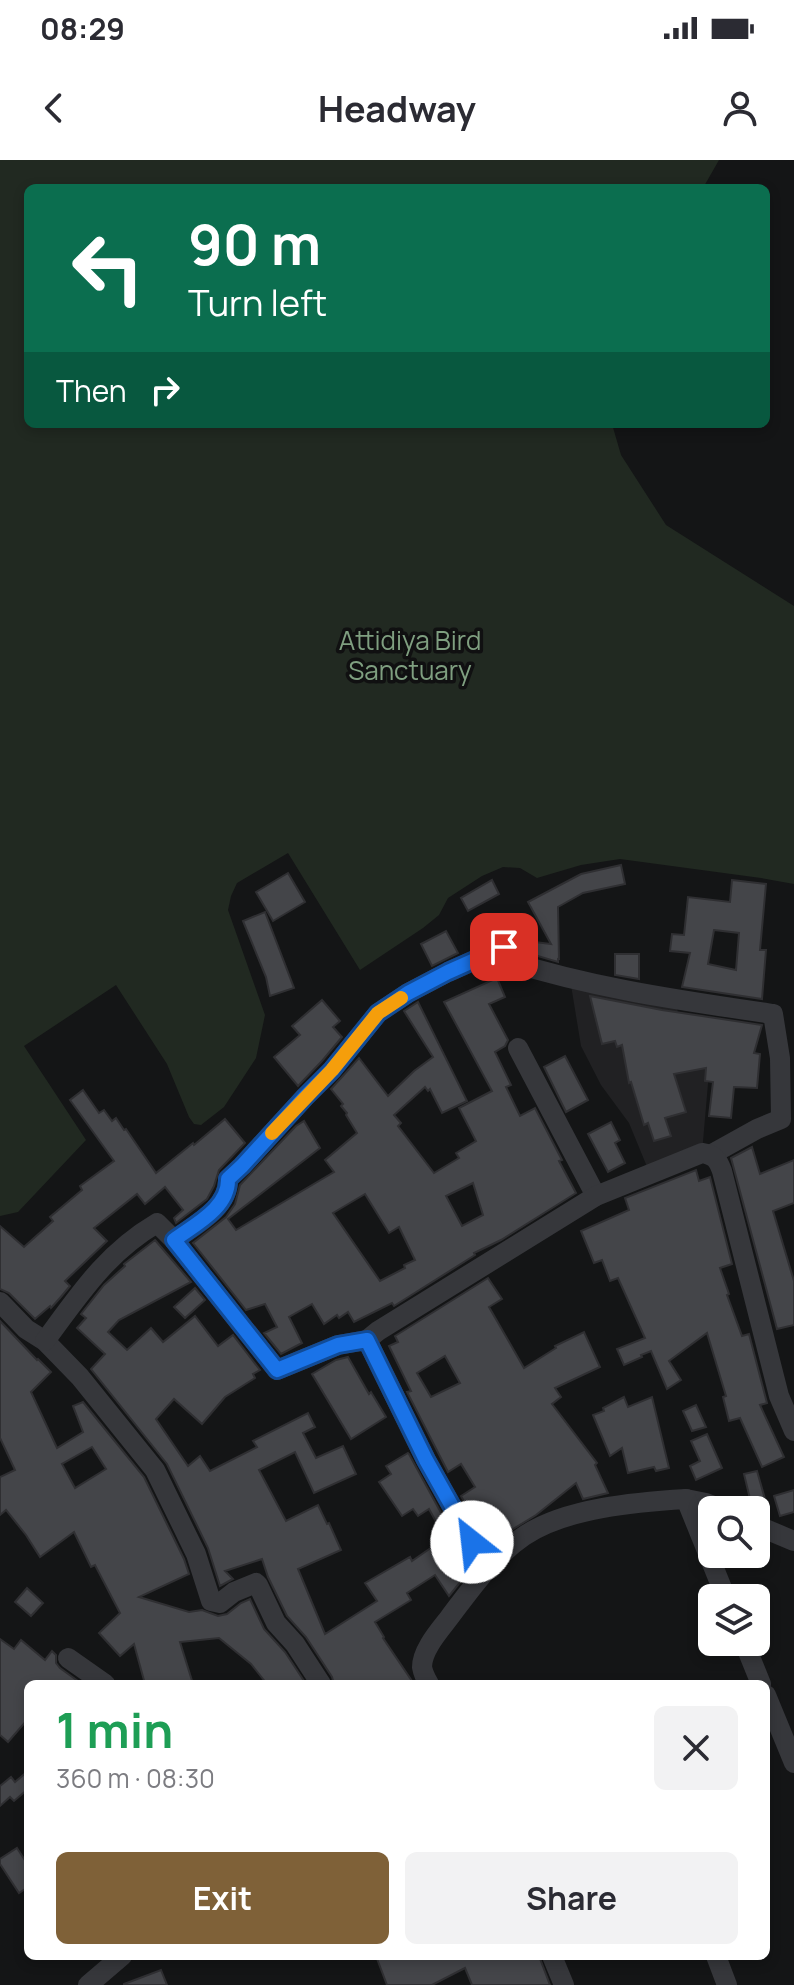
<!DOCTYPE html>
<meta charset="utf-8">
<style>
body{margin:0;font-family:Manrope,sans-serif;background:#f2f2f3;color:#2b2b33;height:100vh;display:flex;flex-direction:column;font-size:30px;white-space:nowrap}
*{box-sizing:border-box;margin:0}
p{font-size:26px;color:#7c7c81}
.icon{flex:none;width:44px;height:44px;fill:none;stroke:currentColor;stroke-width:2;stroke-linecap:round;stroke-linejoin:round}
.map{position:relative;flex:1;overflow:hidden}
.drawer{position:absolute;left:24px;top:1520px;width:746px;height:280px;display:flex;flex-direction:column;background:#fff;border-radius:12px;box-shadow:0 4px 12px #0003}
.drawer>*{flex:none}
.hud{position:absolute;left:24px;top:24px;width:746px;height:244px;border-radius:12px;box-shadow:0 4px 12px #0003;background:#0b6e4f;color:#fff;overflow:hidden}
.fabs{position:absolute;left:698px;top:1336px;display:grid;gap:16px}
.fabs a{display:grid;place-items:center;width:72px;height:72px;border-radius:12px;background:#fff;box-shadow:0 4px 12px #0003;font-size:40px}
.pin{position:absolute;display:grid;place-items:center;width:68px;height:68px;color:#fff;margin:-34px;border-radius:16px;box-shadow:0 4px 12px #0006}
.me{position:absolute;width:88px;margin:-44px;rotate:331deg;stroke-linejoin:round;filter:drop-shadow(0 0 6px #0008)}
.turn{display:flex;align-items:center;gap:28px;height:168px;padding:0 32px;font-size:36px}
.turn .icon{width:104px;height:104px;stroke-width:2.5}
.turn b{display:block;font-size:56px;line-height:68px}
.then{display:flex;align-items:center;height:76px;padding:0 32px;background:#0003;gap:16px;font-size:30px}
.round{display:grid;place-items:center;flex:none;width:84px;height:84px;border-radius:12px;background:#f2f2f3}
.head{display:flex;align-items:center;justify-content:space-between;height:136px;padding:0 32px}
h1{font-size:48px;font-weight:700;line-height:60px;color:#1e9e55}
.cta{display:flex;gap:16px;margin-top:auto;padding:16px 32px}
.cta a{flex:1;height:92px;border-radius:12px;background:#7f6138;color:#fff;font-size:32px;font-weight:700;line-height:92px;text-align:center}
.cta a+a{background:#f2f2f3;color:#2b2b33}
.status{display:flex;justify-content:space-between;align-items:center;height:56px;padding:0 40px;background:#fff;direction:ltr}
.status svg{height:22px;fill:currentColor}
header{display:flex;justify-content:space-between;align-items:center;height:104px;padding:0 32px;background:#fff;font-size:36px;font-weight:700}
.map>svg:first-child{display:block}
</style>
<div class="status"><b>08:29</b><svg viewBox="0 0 49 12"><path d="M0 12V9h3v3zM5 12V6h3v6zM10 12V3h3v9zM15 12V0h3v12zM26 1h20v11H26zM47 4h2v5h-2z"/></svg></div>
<header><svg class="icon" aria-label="back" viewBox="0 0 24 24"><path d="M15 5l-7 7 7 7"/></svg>Headway<svg class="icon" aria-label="person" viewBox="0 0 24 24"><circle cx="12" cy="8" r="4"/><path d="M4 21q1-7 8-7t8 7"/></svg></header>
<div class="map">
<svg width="794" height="1825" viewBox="0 0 794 1825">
<rect width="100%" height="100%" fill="#141516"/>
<!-- built -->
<path fill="#212123" d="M570 819 675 838 683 877 711 889 702 993 650 1014 629 963 601 925 581 886Z"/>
<!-- green -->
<path fill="#212921" d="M0 0H719L703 28H28V264H612L621 295 666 365 794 446V724L761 718 620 699 581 705 537 718 520 708 503 707 482 716 448 738 439 755 423 768 360 810 288 693 237 723 231 736 228 750 265 855 256 898 224 947 201 965 194 964 189 957 167 904 116 825 24 886 86 980 18 1052 0 1056Z"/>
<!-- building -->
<g fill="#444549" stroke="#2f2f32" stroke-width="2" fill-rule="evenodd">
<path d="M621 705 625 724 583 733 558 747 559 800 558 798V802L524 792 532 787 535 782 551 784 528 742 581 714Z"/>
<path d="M288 713 305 742 273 761 256 732Z"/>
<path d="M492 720 499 734 468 751 461 738Z"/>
<path d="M732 720 766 724 760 790H766L762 839 682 827 690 793 670 791 672 774 684 775 688 737 730 742ZM714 770 739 773 736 810 708 804Z"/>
<path d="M265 752 294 828 270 836 266 817 243 761Z"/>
<path d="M446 771 458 793 432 806 421 784Z"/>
<path d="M615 794H639V819L615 815Z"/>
<path d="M497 818 505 837 489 844 508 880 505 886 495 892 511 925 506 927 520 956 535 948 562 1000 559 1001 576 1033 501 1080 474 1093 475 1095 394 1146 392 1143 354 1162 348 1152 339 1158 337 1155 324 1164 312 1144 289 1157 302 1183 281 1194 264 1173 277 1167 265 1144 246 1150 193 1083 226 1057 235 1044 240 1025 296 966 304 961 320 988 228 1059 236 1070 334 1012 325 1000 357 973 346 955 347 953 341 946 343 944 331 929 359 898 388 936 414 911 433 897 404 851 418 842 467 941 442 953 430 929 428 931 425 927 394 955 401 963 398 966 434 1013 459 998 456 993 476 981 459 948 492 931 444 842ZM473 1023 483 1055 462 1066 446 1036ZM365 1034 389 1073 399 1067 415 1100 404 1105 405 1108 380 1121 333 1053Z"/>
<path d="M590 836 662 850 762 865 754 893 760 894 757 928 734 927 731 958 709 956 713 922 705 921 706 908 674 914 686 952 665 958 671 976 654 981 648 963 644 965 631 922 629 923 622 885 617 887 615 881 602 884Z"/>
<path d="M322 840 340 861 333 867 342 877 322 901 298 926 274 897 300 875 292 866Z"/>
<path d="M565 896 588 940 566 952 544 907Z"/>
<path d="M83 930 99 953 104 950 112 961 116 958 124 970 126 969 156 1013 193 983 194 985 225 959 245 983 219 1010 214 1026 207 1039 176 1063 174 1058 183 1050 165 1027 145 1044 137 1034 94 1068 107 1081 65 1121 70 1126 60 1138 51 1148 50 1146 35 1159 9 1133 0 1129V1066L24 1087 53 1061 50 1057 82 1030 80 1026 114 1001 70 940Z"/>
<path d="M611 962 620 980 615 983 625 1003 608 1012 588 974Z"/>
<path d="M752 987 760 1014 794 1000V1043L773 1051 794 1121V1165L777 1169 731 998Z"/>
<path d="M696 1010 699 1021 710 1017 732 1104 720 1108 729 1134 727 1135 742 1176 749 1174 767 1243 760 1245 784 1297 762 1307 740 1258 729 1261 723 1237 726 1236 707 1173 669 1201 681 1220 667 1229 651 1191 641 1195 642 1197 624 1205 617 1189 645 1178 618 1118 610 1121 602 1100 594 1103 581 1071 629 1050 625 1038Z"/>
<path d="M155 1080 191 1122 119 1160 108 1172 127 1190 151 1168 163 1182 195 1156 218 1186 233 1175 260 1210 253 1214 255 1218 225 1237 202 1264 174 1239 156 1259 188 1306 200 1296 210 1311 257 1287 253 1281 308 1253 315 1267 303 1273 316 1298 343 1286 356 1314 314 1333 295 1292 259 1310 286 1361 318 1345 327 1364 329 1363 341 1390 298 1409 325 1474 377 1441 365 1423 410 1397 412 1401 445 1378 429 1349 418 1356 413 1349 402 1356 379 1322 391 1314 386 1306 408 1293 409 1294 470 1406 462 1410 466 1415 449 1436 435 1415 407 1433 411 1440 375 1462 384 1477 383 1478 414 1524H334L332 1517 306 1477 287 1456 268 1417 262 1399 225 1411 233 1419 220 1426 208 1388 167 1304 91 1209 105 1194 77 1168 86 1158 81 1154 104 1125 125 1106 124 1104Z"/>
<path d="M488 1118 502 1139 489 1147 524 1208 556 1188 555 1186 584 1172 600 1207 555 1228 561 1237 552 1244 597 1303 595 1305 608 1333 583 1339 576 1323 536 1355 505 1374 490 1388 461 1336 475 1327 461 1304 448 1312 407 1232 411 1231 389 1186 398 1182 395 1176ZM445 1196 460 1223 431 1237 417 1213Z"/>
<path d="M195 1128 205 1140 185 1158 174 1147Z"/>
<path d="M0 1161 37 1200 38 1199 51 1212 31 1232 57 1288 83 1272 73 1246 83 1242 144 1317 184 1399 189 1414 139 1437 189 1452 202 1450 218 1456 227 1454 241 1443 250 1439 264 1469 285 1492 306 1524H267L251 1504 219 1478 180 1482 193 1524H145L134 1484 120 1496 99 1473 120 1453 95 1405 91 1407 74 1372 40 1397 26 1375 6 1350 0 1355V1317L15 1310 0 1278ZM92 1287 106 1309 75 1328 62 1304Z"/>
<path d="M348 1197 369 1234 371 1232 386 1257 351 1279 312 1214 336 1200Z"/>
<path d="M624 1237 628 1247 652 1237 669 1308 656 1311 654 1307 628 1313 622 1288 610 1296 593 1255 604 1251 603 1248Z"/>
<path d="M696 1245 706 1267 692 1271 683 1251Z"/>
<path d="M707 1274 722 1308 696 1320 690 1306 700 1301 691 1281Z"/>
<path d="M757 1311 765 1339 751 1343 744 1314Z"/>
<path d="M794 1330V1352L780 1356 774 1336Z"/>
<path d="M27 1428 43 1443 31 1456 15 1442Z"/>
<path d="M0 1479 14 1489 21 1480 45 1500 52 1491 56 1495V1503L60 1508 82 1524H28V1559L8 1582 0 1575Z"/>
<path d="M28 1611V1629L14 1641 10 1637 0 1646V1626L11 1617 15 1622Z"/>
<path d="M17 1688 28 1705V1727L19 1733 0 1704V1699Z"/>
<path d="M376 1796H539L550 1825H472L465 1808 432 1825H387Z"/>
<path d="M161 1810 167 1825H124V1824Z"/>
</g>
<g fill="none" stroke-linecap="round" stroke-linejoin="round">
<!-- minor -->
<g stroke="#36373b" stroke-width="20">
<path d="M487 794C579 826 677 840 773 854L780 898 781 959 757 969 712 994"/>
<path d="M518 888 596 1036"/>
<path d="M174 1080 277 1210 338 1185 367 1180"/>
<path d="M0 1142 26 1169 45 1181 80 1217 155 1310 196 1394 211 1441 220 1443 234 1432 256 1423 258 1425 276 1463 295 1484 321 1524"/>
<path d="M45 1181C79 1135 106 1093 157 1063L174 1080C194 1066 229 1048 228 1019L242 1006 305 937 332 910 378 853 408 833 448 812 522 779"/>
<path d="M686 1339 706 1343 724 1350"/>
<path d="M756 1365 794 1381"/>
<path d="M487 1410 426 1300 367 1180 378 1171 596 1036 702 993C715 995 718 1000 722 1011L779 1236 794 1271"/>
<path d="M744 1482 761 1524"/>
<path d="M68 1498 105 1524"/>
<path d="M429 1524C426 1519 423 1513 422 1507 422 1490 439 1471 449 1458 471 1429 493 1397 524 1376 565 1348 637 1342 686 1339L726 1438"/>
<path d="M766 1535 794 1603"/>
<path d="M552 1796 564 1825"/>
<path d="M716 1796 727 1825"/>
<path d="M88 1825 122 1796"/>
</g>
</g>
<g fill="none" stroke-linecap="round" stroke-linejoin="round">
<!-- route casing -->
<g stroke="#114b97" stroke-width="20">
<path id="route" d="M472 1382 426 1300 367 1180 338 1185 277 1210 174 1080C194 1065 229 1048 228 1019L242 1006 305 937 332 910 378 853 408 833 448 812 504 787"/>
</g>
<!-- route -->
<use href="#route" stroke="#1a73e8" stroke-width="14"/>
<!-- slow -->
<path stroke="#f59e0b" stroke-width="14" d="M272 973 332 910 378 853 401 838"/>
</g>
<g text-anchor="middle" stroke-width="7" stroke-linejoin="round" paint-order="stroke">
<!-- park labels -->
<g font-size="26" fill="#7f9f80" stroke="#101011">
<text x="410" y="490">Attidiya Bird<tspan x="410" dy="30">Sanctuary</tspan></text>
</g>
</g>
</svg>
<div class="fabs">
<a><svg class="icon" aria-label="search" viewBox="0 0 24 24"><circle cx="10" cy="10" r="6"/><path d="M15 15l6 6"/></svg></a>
<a><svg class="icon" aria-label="layers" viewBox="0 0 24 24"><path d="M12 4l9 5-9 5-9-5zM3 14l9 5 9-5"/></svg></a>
</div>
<div class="pin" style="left:504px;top:787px;background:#d93025"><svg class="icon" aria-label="arrive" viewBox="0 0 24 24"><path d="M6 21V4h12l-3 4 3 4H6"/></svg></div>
<svg class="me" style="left:472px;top:1382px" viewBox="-20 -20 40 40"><circle r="19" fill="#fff"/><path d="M0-13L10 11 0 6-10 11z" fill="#1a73e8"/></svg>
<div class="hud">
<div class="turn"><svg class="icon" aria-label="left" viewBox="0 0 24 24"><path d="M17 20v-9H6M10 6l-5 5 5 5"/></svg><div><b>90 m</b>Turn left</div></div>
<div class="then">Then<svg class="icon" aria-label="right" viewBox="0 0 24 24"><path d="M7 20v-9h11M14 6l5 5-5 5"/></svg></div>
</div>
<section class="drawer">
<div class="head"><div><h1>1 min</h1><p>360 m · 08:30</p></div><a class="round"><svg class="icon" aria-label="close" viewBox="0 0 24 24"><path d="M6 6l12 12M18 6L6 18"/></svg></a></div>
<div class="cta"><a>Exit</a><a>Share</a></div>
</section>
</div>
